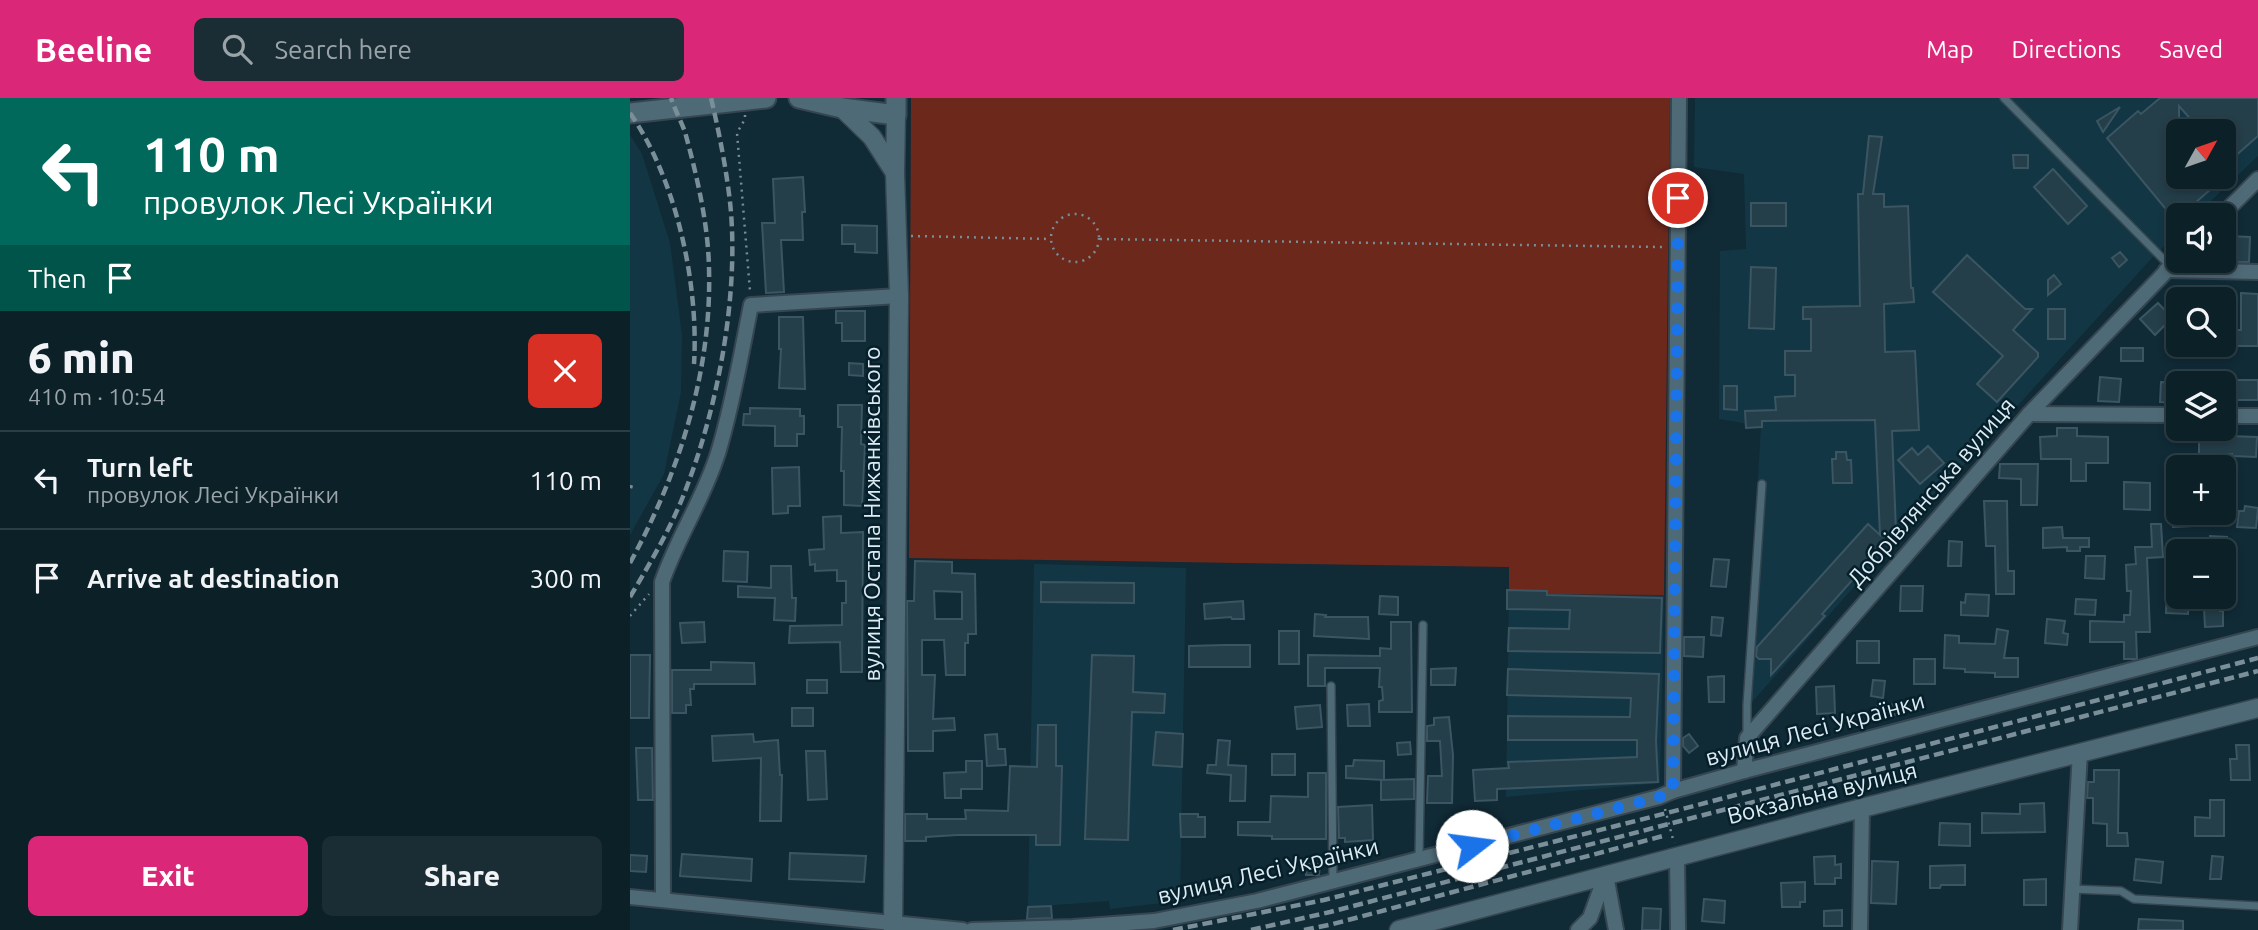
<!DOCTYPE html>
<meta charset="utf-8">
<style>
body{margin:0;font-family:Ubuntu,sans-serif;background:#1a2d34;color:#f1f3f6;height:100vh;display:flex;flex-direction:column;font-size:26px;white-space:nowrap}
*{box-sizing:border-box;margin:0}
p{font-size:23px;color:#9aa3a8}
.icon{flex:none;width:38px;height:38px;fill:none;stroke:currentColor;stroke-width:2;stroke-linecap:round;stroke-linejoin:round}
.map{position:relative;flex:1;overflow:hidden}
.details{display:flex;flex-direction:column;background:#0c2028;width:630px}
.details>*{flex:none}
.banner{background:#00695c;color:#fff;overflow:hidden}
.needle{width:46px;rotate:50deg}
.buttons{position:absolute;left:1536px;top:21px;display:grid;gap:14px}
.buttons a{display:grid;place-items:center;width:70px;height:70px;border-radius:10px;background:#0c2028;box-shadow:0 4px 10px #0003,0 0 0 2px #2c3e45;font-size:35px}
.pin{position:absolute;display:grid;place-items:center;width:60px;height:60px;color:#fff;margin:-30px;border:4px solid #fff;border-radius:50%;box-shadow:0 2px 7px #0007}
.me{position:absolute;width:77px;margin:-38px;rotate:75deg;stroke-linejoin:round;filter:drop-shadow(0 0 5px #0008)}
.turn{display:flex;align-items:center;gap:24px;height:147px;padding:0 28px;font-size:32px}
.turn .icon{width:91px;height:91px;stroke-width:2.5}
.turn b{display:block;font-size:49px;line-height:60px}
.then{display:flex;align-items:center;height:66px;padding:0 28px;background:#0003;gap:14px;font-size:26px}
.round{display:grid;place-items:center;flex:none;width:74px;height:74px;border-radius:10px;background:#1a2d34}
.overview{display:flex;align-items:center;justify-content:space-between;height:119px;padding:0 28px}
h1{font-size:42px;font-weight:800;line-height:52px}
.action{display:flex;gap:14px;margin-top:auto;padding:14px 28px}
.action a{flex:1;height:80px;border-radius:10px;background:#db2777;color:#fff;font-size:28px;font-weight:800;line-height:80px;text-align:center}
.action a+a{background:#1a2d34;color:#f1f3f6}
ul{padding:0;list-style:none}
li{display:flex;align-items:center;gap:21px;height:98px;padding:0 28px;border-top:2px solid #2c3e45}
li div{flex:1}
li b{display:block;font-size:26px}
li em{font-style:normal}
header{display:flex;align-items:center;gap:42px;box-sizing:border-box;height:98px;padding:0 35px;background:#db2777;color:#fff}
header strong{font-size:33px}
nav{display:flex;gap:38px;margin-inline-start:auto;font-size:24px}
.search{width:490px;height:63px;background:#1a2d34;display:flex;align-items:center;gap:18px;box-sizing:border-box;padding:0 24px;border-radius:10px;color:#9aa3a8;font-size:26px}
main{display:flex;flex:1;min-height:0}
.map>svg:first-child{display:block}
</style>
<header>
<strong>Beeline</strong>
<div class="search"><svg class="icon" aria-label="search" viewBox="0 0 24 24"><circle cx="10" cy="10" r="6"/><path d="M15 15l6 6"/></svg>Search here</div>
<nav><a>Map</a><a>Directions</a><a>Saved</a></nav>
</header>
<main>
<section class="details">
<div class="banner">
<div class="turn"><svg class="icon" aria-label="left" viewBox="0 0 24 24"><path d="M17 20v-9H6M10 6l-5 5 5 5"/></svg><div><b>110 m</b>провулок Лесі Українки</div></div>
<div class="then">Then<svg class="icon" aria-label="arrive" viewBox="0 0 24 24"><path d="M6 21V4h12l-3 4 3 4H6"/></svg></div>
</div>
<div class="overview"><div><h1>6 min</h1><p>410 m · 10:54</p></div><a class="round" style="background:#d93025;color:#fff"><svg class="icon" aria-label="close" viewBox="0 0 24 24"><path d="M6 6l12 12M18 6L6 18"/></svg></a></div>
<ul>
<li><svg class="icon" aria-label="left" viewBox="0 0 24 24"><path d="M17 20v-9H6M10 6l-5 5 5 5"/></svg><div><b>Turn left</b><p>провулок Лесі Українки</p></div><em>110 m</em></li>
<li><svg class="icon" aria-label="arrive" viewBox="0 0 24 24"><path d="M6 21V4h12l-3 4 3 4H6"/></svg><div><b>Arrive at destination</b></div><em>300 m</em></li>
</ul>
<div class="action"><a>Exit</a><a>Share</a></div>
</section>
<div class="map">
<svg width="1628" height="832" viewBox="0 0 1628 832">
<rect width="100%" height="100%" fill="#102a36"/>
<!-- built -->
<g fill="#133645" fill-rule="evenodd">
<path d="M1065 0H1628V58L1566 117H1549V134L1522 160 1269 438 1115 612 1131 328 1089 321 1090 153 1116 151 1114 76 1064 69ZM1549 33H1594V79H1549Z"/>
<path d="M0 37 12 56 40 145 52 237 51 294 34 376 0 437Z"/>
<path d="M404 466 556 470 550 803 480 811 479 803 398 809Z"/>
<path d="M879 496 1034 497 1030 685 876 699Z"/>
</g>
<!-- green -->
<path fill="#6d281c" d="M281 0H1040L1034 497 879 496V469L279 460Z"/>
<!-- building -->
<g fill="#243e4a" stroke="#3b5562" stroke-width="2" fill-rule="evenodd">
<path d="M1530 0H1628V38L1594 68V33H1571L1549 8V79H1595L1551 117H1549V127L1477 40 1508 13 1511 16Z"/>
<path d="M1490 9 1473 34 1467 23Z"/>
<path d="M1239 38 1252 39 1243 96H1254V109L1278 108 1281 190H1283L1284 204 1254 206 1255 254 1285 253 1289 332 1262 333 1266 433 1192 516 1195 518 1141 577V561H1129L1126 558 1127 549 1238 426 1250 437 1245 322 1132 323V329L1116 330 1115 313 1146 312 1145 299 1165 298V277H1155V253H1181V221H1173V209L1230 208 1228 96H1233Z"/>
<path d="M1383 57H1398V70H1384Z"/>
<path d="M1423 71 1457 108 1438 126 1404 89Z"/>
<path d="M173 79 175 114H172L173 142H151L154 194 136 195 132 125H145L143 81Z"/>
<rect x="1121" y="105" width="35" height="23"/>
<path d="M212 127 247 128V155L225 154V146H212Z"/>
<path d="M1597 138 1620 139 1619 164H1596Z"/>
<path d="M1490 154 1497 162 1489 169 1482 160Z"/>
<path d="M1337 157 1395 211H1402L1383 232 1408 255V259L1367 304 1347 286 1373 258 1303 194Z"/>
<path d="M1121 169 1146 170 1144 231 1119 230Z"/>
<path d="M1424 177 1431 186 1418 197V182Z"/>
<path d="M1611 195 1628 196V248H1594V232H1611Z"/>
<path d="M1528 205 1549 227V249H1537V225L1525 237 1510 221Z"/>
<rect x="1418" y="211" width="17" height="30"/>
<path d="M206 213H235V243H212V225H206Z"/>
<path d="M149 219H173L175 291 149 290 151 251H149Z"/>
<rect x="1491" y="250" width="22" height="13"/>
<path d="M219 265 233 266V278L219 277Z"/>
<path d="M1470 279 1491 281 1489 304 1468 303Z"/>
<rect x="1606" y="282" width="22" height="20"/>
<path d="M1531 284 1549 285V305L1530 304Z"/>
<path d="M1094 288H1107V312L1094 311Z"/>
<path d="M208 307H232L231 346 235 347 232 408 214 407V373H211L212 329H208Z"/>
<path d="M120 310 170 311V318H174V336H167V348H145V328L113 327 114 316H120Z"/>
<path d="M1427 330H1447V338L1478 339V365H1456V383H1441V361H1411L1410 339 1427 338Z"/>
<path d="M1569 337 1627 339 1626 359 1602 358V356L1569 357Z"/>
<path d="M1298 348 1314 365 1290 386 1268 362 1282 350 1288 357Z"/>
<path d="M1206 354H1216L1217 362H1221L1222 385H1203L1202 361H1206Z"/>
<path d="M1370 366H1408L1407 407H1391V381L1369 380Z"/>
<path d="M169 369 170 408H158V415L143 416 142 370Z"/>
<path d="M1494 384 1520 385V412L1494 411Z"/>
<path d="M1354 403H1377L1378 473H1384V496H1366L1365 448H1356Z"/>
<path d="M1615 408 1628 410 1626 430 1607 429 1609 413H1614Z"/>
<path d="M1542 415H1563V428L1543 429Z"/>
<path d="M211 418V435L233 434 232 574H211L210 544 159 545 160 528 212 527V505H216V483H207V472L185 473V466L180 467 179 452 194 451 193 419Z"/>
<path d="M1521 426H1531L1533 459 1517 460 1520 534H1506L1507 561H1494V544H1460V523L1494 524V517H1500L1501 493H1497L1496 467 1506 466 1505 449H1522Z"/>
<path d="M1432 429 1433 440H1459V449H1450V453H1437V449L1413 450V430Z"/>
<path d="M1580 438 1597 439V453H1579Z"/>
<path d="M1319 443 1332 444 1331 468H1318Z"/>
<path d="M94 453 118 454 117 484 93 483Z"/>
<path d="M1456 458H1475L1474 481 1455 480Z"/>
<path d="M1084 461 1099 462 1096 489 1081 488Z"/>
<path d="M285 463 322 464V475L345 476 346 536H338V545H335V577H316L314 542H292V577H305L303 621 324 620 325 632 303 633V653H278L277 503H284ZM304 493 332 494V521H305Z"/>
<path d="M141 468H161L162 500H166L165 523 144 522 145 500 108 499V488L141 490Z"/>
<path d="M411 484 504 485V505L411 504Z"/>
<path d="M1537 484H1549V499H1559L1558 516 1536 515Z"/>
<path d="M1271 488H1293L1292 513H1270Z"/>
<path d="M877 492 917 493V497L1032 500 1030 555 878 553 879 530 939 531 940 512 877 511Z"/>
<path d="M1336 496 1359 497 1358 518 1331 517V504L1335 505Z"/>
<path d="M750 498 768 499V517L749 516Z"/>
<path d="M1446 501 1466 502 1465 517 1445 516Z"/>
<path d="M613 503 614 521H602L601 519 575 521 574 506Z"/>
<path d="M1574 510H1590V513H1593V528L1575 529Z"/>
<path d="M685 516 696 517 695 519H738L739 541 684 538Z"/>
<path d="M1082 519 1093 520 1091 538 1081 537Z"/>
<path d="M1417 521 1435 523 1433 535 1438 536 1437 547 1415 545Z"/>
<path d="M74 524 75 544 52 545 50 525Z"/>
<path d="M761 524H781L782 614H749V603L753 602 752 589H749L750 570H695V588H678V557L750 558V550L761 551Z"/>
<path d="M1367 531 1378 533 1374 560H1388V579H1365V575L1335 574V571L1314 570 1315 537 1329 538V545L1365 546Z"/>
<rect x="649" y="533" width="20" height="33"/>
<path d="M1054 539H1074L1073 559 1054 558Z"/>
<rect x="1227" y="543" width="22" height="22"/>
<path d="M595 547H620V569H559V548Z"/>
<path d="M0 557H20L19 620H0Z"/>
<path d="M462 557 504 558 503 594 535 596 534 615 502 614 498 742 455 741Z"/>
<rect x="1284" y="561" width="21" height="25"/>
<path d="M81 564 124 565 125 586H64V591H60L61 607H56V615H42V572H81Z"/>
<path d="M826 570 825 587H801V571Z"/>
<path d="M878 571 1029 576 1026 643 1028 684 867 691V702L845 703 843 672 879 670 878 664 1007 659V642H878V618L1000 619 1001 600 877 597Z"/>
<path d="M1094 578V604H1079L1078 579Z"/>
<rect x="177" y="582" width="20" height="13"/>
<path d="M1243 582 1255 583 1253 600 1241 598Z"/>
<path d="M1204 588 1205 615 1187 616 1186 589Z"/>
<path d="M739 606 740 628H718L717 607Z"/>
<path d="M1264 606 1265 617 1249 619 1247 608Z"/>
<path d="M690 607 692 629 667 631 665 609Z"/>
<rect x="162" y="610" width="21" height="18"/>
<path d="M819 619 823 657 822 705H797L798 678H812L810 643H797V628L804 627V620Z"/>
<path d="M408 627H426V668H432L430 747H406V737H327L296 739V743H275V716H297V721H336L335 712 378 713 380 668 407 669Z"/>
<path d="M526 634 553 636 552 669 523 667Z"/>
<path d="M123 636 124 644 148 642 150 677H152L151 723H130L131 660 83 663 82 638Z"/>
<path d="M367 636 368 651H375L376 667 357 668 355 637Z"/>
<path d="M1059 636 1068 648 1059 655 1053 648V640Z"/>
<path d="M588 642 600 643 598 667 616 668 615 703H600L601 677 577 675 578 667H586Z"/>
<path d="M780 644 781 656 768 657 767 645Z"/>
<path d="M1606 647H1619L1620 682H1601L1600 661H1607Z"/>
<path d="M6 650H22L23 702H8Z"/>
<path d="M176 653H195L197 701 178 702Z"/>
<rect x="642" y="656" width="23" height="21"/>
<path d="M724 662 754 663V682L716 680V668H723Z"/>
<path d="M336 663H352V691H331V700H315L314 675 336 674Z"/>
<path d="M1464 672H1489L1488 735H1497L1498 748H1477V726L1463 725V700H1457L1458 684H1464Z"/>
<path d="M678 675H696V741H642V738L608 737V724H640L641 698 678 699Z"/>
<path d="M784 681V701L751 702V682Z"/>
<path d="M1580 702H1594V738H1565V719L1580 720Z"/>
<path d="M1414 705 1415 734 1352 735V715L1390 716V706Z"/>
<path d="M742 707 743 742 715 744V740H709L708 709Z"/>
<path d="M550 716H568V719H575V739H551Z"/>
<path d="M1310 725 1340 726V748L1309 747Z"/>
<path d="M160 755 236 758 234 784 159 781Z"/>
<path d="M52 756 122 761 121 783 50 778Z"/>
<path d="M0 757 17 758 16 774 0 773Z"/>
<path d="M1205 758V767L1211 766V780H1205V786H1185L1184 759Z"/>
<path d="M1582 758 1593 759 1591 781H1580Z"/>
<path d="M1506 761 1533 764 1531 785 1504 782Z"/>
<path d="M1242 763 1268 764 1266 806 1241 805Z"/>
<path d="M677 766H690L689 777H676Z"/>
<path d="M1335 767V787H1311L1310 790H1300V768Z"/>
<path d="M1416 781V807H1394V782Z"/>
<path d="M1175 784V804H1170V809H1152L1151 785Z"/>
<path d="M1074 801 1095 803 1094 825 1072 823Z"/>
<path d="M421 808 422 820 397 821 398 809Z"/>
<path d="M1013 810 1031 811 1030 832H1012Z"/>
<path d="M1212 812V828H1194V813Z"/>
<path d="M1509 821 1553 823V832H1508Z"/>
</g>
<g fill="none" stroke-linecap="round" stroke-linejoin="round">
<!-- service casing -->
<g stroke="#354650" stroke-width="10">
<g id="service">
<path d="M1374 0 1540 168"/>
<path d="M701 588 703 783"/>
<path d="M1117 637V607L1132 386"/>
<path d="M789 760 793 527"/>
<path d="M1442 791 1491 793 1504 801 1628 808"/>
</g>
</g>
<!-- minor casing -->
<g stroke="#354650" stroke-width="18">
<g id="minor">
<path d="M1592 117 1628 81"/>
<path d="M1536 172 1628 174"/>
<path d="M1399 316 1549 317"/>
<path d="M1594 318H1628"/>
<path d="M1114 673 1117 640 1399 316 1549 160"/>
<path d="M1043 693 1049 0"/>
<path d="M1047 758 1048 832"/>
<path d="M976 777 986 832"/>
<path d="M0 799 333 832"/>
<path d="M33 802 32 484C47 440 74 400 88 355 103 306 111 256 121 207L269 198"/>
<path d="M342 832 443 829 524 823 627 803 1029 699 1043 693 1114 673 1628 539"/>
<path d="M948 832 960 820 976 776"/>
<path d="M1230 832 1232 710"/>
<path d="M1440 832 1450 654"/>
</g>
</g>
<!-- tertiary casing -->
<g stroke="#354650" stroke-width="21">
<g id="tertiary">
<path d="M212 10 242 39 265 75"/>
<path d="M263 832 269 198 265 75 266 17"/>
<path d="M769 832 1232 710 1628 610"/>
</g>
</g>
<!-- secondary casing -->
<g stroke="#354650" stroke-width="23">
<g id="secondary">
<path d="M169 0 212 10 266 17V0"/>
<path d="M0 15 136 0"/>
</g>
</g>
<!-- path -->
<g stroke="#798d97" stroke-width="2.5" stroke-dasharray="2 5" stroke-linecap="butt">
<path d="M115 17V21L107 35 120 193"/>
<circle cx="445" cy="140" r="24"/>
<path d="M281 138 421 141"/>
<path d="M470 141 1033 149"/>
<path d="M0 518 19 496"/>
<path d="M1035 711 1044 745"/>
</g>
<!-- service -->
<use href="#service" stroke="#4f6a77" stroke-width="7"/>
<!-- minor -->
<use href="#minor" stroke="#4f6a77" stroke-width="14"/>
<!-- tertiary -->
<use href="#tertiary" stroke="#4f6a77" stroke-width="18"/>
<!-- secondary -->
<use href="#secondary" stroke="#4f6a77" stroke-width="19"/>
<!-- rail -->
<g stroke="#7b8f99" stroke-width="4.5" stroke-dasharray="10 5" stroke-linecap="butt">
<path d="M0 15C46 81 69 185 64 266"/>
<path d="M0 390 1 387"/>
<path d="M0 465C49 375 82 274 79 170 78 125 67 78 55 34 51 23 45 12 41 0"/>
<path d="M0 499C19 467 38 435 52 401 87 315 110 197 100 104 96 69 89 34 81 0"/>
<path d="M543 832 694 802 1037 715 1628 560"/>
<path d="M621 832 700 814 1628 573"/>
<path d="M674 832 703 826 1033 738"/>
</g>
</g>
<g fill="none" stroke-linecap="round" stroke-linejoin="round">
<!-- route -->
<path stroke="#1a73e8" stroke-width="12" stroke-dasharray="0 21.6" d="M842 748 1029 699 1043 693 1048 100"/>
</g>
<g text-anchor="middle" stroke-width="5" stroke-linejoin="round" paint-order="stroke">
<!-- street labels -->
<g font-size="23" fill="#ddebf3" stroke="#06202b">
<text transform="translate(1301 394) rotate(-49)" y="8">Добрівлянська вулиця</text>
<text transform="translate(242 416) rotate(-90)" y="8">вулиця Остапа Нижанківського</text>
<text transform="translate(1185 631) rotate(-15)" y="8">вулиця Лесі Українки</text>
<text transform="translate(1192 695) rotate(-14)" y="8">Вокзальна вулиця</text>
<text transform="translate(638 773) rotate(-13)" y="8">вулиця Лесі Українки</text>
</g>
</g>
</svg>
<div class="buttons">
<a><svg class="needle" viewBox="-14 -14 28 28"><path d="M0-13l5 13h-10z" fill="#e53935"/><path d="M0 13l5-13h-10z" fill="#9aa3a8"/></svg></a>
<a><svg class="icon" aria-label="sound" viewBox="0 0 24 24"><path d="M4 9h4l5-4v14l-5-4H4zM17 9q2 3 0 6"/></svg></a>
<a><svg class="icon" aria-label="search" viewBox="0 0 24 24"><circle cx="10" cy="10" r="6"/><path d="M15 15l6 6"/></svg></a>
<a><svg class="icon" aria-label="layers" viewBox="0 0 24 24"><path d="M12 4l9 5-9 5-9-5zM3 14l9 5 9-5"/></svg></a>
<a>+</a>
<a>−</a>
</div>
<div class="pin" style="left:1048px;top:100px;background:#d93025"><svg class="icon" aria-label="arrive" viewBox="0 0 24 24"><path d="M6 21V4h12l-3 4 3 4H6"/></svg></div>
<svg class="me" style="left:842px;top:748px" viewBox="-20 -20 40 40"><circle r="19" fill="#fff"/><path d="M0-13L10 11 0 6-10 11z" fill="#1a73e8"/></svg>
</div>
</main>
